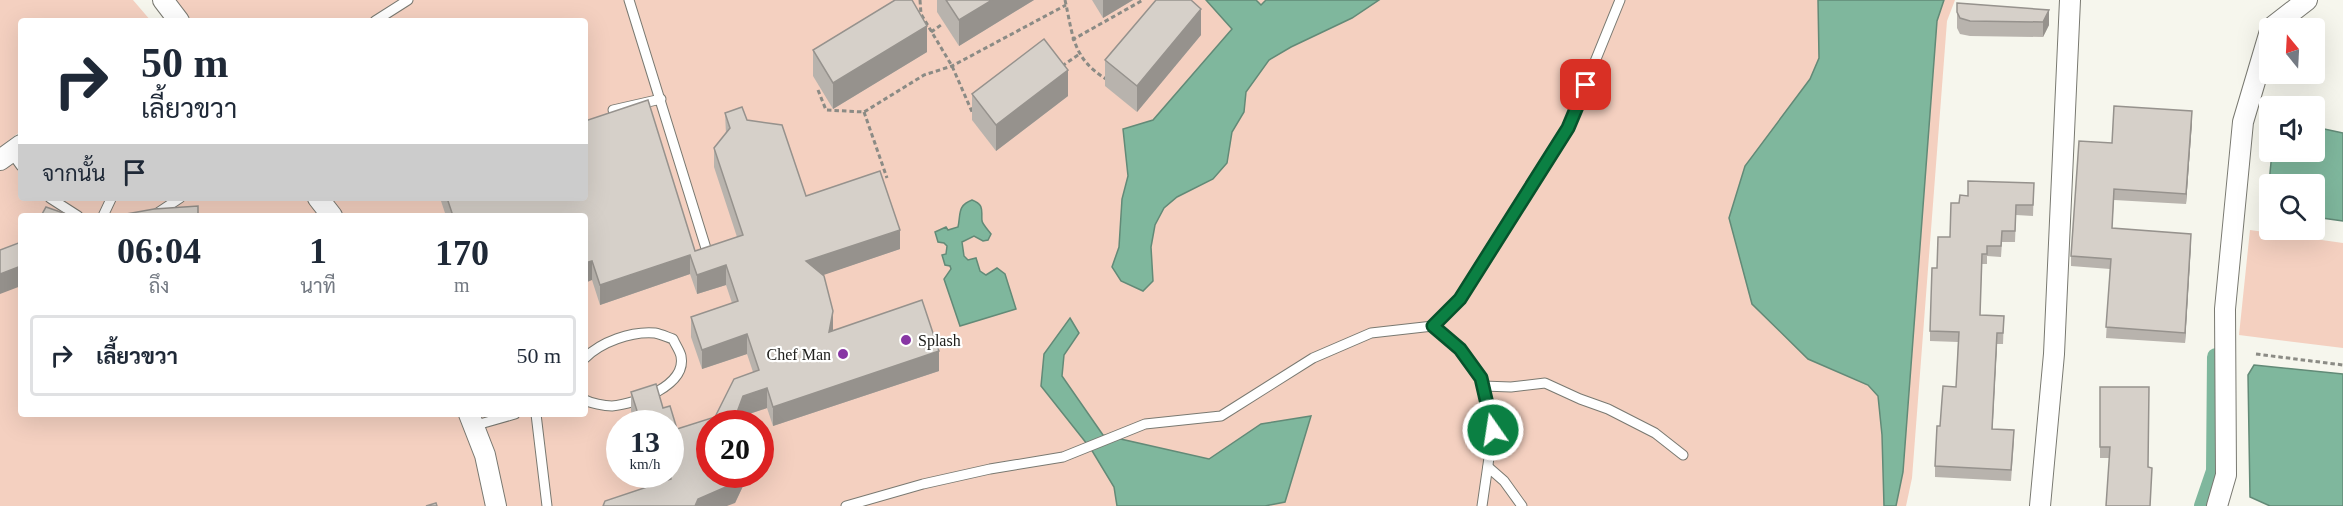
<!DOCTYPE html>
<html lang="th">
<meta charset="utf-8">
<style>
body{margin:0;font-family:"Times New Roman",Sarabun,serif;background:#f6f6f7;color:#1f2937;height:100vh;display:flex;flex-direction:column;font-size:22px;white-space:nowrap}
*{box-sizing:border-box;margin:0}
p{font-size:20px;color:#747a83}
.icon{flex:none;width:33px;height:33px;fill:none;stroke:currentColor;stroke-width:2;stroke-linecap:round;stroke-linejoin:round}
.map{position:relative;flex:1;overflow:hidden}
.drawer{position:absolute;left:18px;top:213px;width:570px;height:204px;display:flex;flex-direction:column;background:#fff;border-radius:6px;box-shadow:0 6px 24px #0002}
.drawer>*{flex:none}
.top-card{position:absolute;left:18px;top:18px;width:570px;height:183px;border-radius:6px;box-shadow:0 6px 24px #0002;background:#fff;color:#1f2937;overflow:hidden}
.needle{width:39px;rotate:342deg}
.tools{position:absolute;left:2259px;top:18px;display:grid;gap:12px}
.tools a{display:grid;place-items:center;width:66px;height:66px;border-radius:6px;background:#fff;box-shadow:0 6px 24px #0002;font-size:30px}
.speed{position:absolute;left:606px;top:410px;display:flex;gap:12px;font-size:30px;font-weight:700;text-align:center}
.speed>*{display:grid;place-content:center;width:78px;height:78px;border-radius:50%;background:#fff;box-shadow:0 6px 24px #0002;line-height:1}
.speed small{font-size:15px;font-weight:400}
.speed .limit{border:9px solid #d22;background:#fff;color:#111}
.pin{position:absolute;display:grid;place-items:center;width:51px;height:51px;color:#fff;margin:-26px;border-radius:12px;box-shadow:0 3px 9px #0006}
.me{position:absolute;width:66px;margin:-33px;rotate:347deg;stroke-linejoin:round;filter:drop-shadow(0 0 4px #0008)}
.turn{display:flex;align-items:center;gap:21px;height:126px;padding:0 24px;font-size:27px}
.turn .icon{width:78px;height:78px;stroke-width:2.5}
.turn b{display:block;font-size:42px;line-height:51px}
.then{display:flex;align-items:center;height:57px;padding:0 24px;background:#0003;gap:12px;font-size:22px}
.eta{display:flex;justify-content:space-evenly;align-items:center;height:102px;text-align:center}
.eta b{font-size:36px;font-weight:800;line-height:42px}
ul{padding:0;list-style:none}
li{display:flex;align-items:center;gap:18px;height:81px;margin:0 12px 9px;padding:0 12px;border:3px solid #e0e1e3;border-radius:6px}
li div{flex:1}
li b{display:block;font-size:22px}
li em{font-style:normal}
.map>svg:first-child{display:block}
</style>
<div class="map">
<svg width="2343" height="506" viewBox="0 0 2343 506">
<rect width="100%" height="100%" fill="#f6f6ed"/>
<!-- green -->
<g fill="#f4d0c0" fill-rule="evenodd">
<path d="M0 0H133L151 21H21V131L0 147Z"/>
<path d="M163 0H1955L1947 21 1912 478 1906 506H0V160L21 145V198H585V21H179ZM21 216H585V414H21ZM620 423H670V474H620ZM710 423H760V474H710Z"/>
<path d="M2250 230 2343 243V348L2239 335Z"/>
</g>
<!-- water -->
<g fill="#7fb79d" stroke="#628a77" stroke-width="1.5">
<path d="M1206 0H1256L1261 5 1266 0H1379L1352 18 1291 47 1269 60 1246 92 1244 112 1232 132 1227 163 1213 179 1177 197 1164 208 1155 225 1151 247 1153 281 1143 291 1121 281 1112 267 1119 247 1122 199 1128 176 1123 129 1153 120 1232 29Z"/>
<path d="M1818 0H1944L1937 21 1903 472 1896 506H1884L1882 435 1878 396 1868 385 1808 359 1752 304 1729 218 1745 166 1810 79 1819 58Z"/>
<path d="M2315 127 2343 133V221L2315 217 2314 184H2270L2269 196 2268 194 2272 152H2314Z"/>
<path d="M972 200C985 205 981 211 982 221 983 225 989 231 991 234L988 240 983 241 974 236 962 242 964 256 968 260 976 258 980 271 986 275 997 268 1005 274 1016 309 960 326 944 279 951 269 950 266 945 265 942 255 946 254 947 246 944 243 938 242 935 232 946 227 948 230 958 227C961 213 957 206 972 200Z"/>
<path d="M1070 318 1079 333 1064 355 1062 376 1103 435 1209 459 1261 424 1311 416 1285 502 1265 506H1117L1114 487 1091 449 1041 386 1044 354Z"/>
<path d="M2254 365 2343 374V506H2270L2250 497 2248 375Z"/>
</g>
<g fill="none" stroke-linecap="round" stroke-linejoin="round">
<!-- canal -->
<path stroke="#7fb79d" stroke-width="18" d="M2203 506 2215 471 2216 357"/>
<!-- lane casing -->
<g stroke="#797971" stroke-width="11">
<g id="lane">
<path d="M629 0 709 258"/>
<path d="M375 21 408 0"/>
<path d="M613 110 661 99"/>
<path d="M11 152 21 166"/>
<path d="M50 198 78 216"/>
<path d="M103 216 111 199"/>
<path d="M153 216 180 198"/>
<path d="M1433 326 1460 349 1481 378 1493 430 1482 506"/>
<path d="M585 358C601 342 631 331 655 333 661 334 667 337 673 339 675 344 680 351 681 356 687 386 635 404 612 406 604 406 591 403 585 400"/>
<path d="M1483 386 1511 387 1545 383 1580 399 1608 409 1655 433 1683 455"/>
<path d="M536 414 547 506"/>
<path d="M473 426 515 414"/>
<path d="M1488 467 1504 481 1522 506"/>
<path d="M846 506 923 484 990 469 1063 457 1145 424 1221 416 1313 358 1371 333 1433 326 1460 299 1568 128 1620 0"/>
</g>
</g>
<!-- street casing -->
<g stroke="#797971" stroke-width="22">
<g id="street">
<path d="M163 0 179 21"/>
<path d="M2271 28 2307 0"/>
<path d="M0 160 21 145"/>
<path d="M318 198 332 216"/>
<path d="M469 414 485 455 496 506"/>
<path d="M2040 506 2054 354 2070 0"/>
<path d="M2217 506 2226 475 2225 309 2243 122 2270 31"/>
</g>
</g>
<!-- path -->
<g stroke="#8b8b85" stroke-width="3" stroke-dasharray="4.5 3" stroke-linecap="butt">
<path d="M920 0 921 14 952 66 973 114"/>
<path d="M1065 0C1073 35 1072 58 1106 79"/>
<path d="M931 32 941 25"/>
<path d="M1072 40 1143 0"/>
<path d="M1062 66 1081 53"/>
<path d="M818 90 826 110 864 112 924 75 952 66 1066 5"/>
<path d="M864 112 887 178"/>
<path d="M2256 354 2343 365"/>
</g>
<!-- lane -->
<use href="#lane" stroke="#fff" stroke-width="9"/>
<!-- street -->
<use href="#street" stroke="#fff" stroke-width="20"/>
</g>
<!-- wall -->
<g fill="#b8b3ad">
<path d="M937 0H1034L959 46 937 12Z"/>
<path d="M1092 0H1133L1103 18Z"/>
<path d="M1957 3 2049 10V25L2043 37 1970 36 1960 34 1957 28Z"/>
<path d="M1201 35 1137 112 1105 86V60Z"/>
<path d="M813 50 927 52 833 109 813 76Z"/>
<path d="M972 94 1068 96 996 151 972 120Z"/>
<path d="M725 113 747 120 806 196 900 249 822 275 833 330 939 371 773 426 767 408 743 416 740 423H710L743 474V486L735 503 666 481 664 474H670V423H633V419L631 411V392L663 408 677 429 715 417 753 372 747 354 702 369 691 337V317L732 303 726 285 697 294 690 274 600 305 592 280 585 216H446L440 198H585L695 251 737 237 714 167V148L726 134Z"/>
<path d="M2192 122 2186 204 2114 200 2112 228 2191 244 2185 343 2106 338 2110 269 2071 266V256L2112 143Z"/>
<path d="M2034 183 2033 216 2016 215 2015 242H2002L2001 257 1987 256V264H1982L1980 315 2004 316 2003 344H1997L1992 429 2014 441 2011 481 1935 477V466L1940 426 1956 387 1958 342 1930 341V331L1937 268 1950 237 1959 203 1968 196Z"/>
<path d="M2100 387 2148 467 2152 478 2109 458H2100Z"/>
</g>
<!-- shaded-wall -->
<g fill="#96928d">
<path d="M992 0H1034L959 46V20Z"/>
<path d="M1103 0H1133L1103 18Z"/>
<path d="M1201 9V35L1137 112V86Z"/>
<path d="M2049 10V25L2043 37V22Z"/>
<path d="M927 26V52L833 109V83Z"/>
<path d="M1068 70V96L996 151V125Z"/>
<path d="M2192 111V122L2186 204V194Z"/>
<path d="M900 230V249L806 281V261Z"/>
<path d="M2191 234V244L2185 343V333Z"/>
<path d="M690 255V274L600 305V285Z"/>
<path d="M592 261V280L585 283V263Z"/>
<path d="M726 265V285L697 294V275Z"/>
<path d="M21 266V286L0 294V274Z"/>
<path d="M833 311V330L829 332Z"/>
<path d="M1997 333V344L1992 439V429Z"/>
<path d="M747 334V354L702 369V350Z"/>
<path d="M939 351V371L773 426V407Z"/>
<path d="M767 388V408L743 416 740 423H733L743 396Z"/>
<path d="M739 474H743V486L735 503 727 506H695L698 499Z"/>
</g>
<!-- building -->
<g fill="#d6d0c9" stroke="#96928d" stroke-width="1.5">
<path d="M895 0H912L927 26 833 83 813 50Z"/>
<path d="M946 0H992L959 20Z"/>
<path d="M1156 0H1191L1201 9 1137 86 1105 60Z"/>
<path d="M1957 3 2049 10 2043 22 1970 21 1960 18 1957 12Z"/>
<path d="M1044 39 1068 70 996 125 972 94Z"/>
<path d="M648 100 695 251 743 235 714 148 730 128 725 113 742 107 747 120 782 125 806 196 880 171 900 230 806 261 824 276 833 311 829 332 922 300 939 351 773 407 767 388 743 396 733 423H710V474H739L735 483 698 499 695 506H603L605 501 671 479 670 474V423H634L633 419 639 417 631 392 656 384 663 408 670 406 677 429 715 417 734 379 759 370 747 334 702 350 691 317 738 301 726 265 697 275 690 255 600 285 592 261 585 263V216H453L447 198H585V121Z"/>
<path d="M2114 106 2192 111 2186 194 2114 189 2112 228 2191 234 2185 333 2106 327 2111 259 2071 256 2079 141 2112 143Z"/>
<path d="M1968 181 2034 183 2033 205H2016L2015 231H2002L2001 246H1987V254H1982L1980 315 2004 316 2003 333H1997L1992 429 2014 430 2011 470 1935 466 1937 426H1940L1943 386 1956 387 1959 332 1930 331 1932 268H1937L1938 237H1950L1951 203H1959L1960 195 1968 196Z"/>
<path d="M198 206V216H115L154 209Z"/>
<path d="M46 207 72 216H41Z"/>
<path d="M21 242V266L0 274V250Z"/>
<path d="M2100 387H2149L2148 467 2152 468 2150 506H2106L2110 447H2100Z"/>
<path d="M436 503 437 506H426Z"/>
</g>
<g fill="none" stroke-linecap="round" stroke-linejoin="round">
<!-- route casing -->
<g stroke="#07532c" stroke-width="15">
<path id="route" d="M1493 430 1481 378 1460 349 1433 326 1460 299 1568 128 1586 85"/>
</g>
<!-- route -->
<use href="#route" stroke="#0b8043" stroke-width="10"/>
</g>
<!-- markers -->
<g fill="#8836a4" stroke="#fffffe" stroke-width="2">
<circle cx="906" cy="340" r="6"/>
<circle cx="843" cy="354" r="6"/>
</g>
<g text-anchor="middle" stroke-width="4.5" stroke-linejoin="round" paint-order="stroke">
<!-- poi labels -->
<g font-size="16" fill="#20201d" stroke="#fffffe" text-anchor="start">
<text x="918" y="346">Splash</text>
<text x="831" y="360" text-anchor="end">Chef Man</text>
</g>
</g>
</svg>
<div class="tools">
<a><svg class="needle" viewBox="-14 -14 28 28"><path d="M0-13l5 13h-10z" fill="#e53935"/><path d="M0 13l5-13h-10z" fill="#747a83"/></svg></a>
<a><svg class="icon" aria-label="sound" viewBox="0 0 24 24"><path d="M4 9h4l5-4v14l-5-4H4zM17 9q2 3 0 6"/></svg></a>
<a><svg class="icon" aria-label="search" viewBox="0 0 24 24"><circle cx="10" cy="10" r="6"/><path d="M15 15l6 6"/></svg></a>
</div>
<div class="speed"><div>13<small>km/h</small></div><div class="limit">20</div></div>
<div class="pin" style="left:1586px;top:85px;background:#d93025"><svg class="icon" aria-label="arrive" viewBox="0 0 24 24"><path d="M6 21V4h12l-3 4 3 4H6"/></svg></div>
<svg class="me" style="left:1493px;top:430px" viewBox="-20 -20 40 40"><circle r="17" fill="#0b8043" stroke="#fff" stroke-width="3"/><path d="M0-11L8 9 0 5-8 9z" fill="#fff"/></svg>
<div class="top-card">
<div class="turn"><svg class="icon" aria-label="right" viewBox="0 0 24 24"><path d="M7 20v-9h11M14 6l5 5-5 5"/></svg><div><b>50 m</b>เลี้ยวขวา</div></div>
<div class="then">จากนั้น<svg class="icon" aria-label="arrive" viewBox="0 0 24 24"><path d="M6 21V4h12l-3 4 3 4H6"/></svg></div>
</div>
<section class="drawer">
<div class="eta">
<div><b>06:04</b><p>ถึง</p></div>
<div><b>1</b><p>นาที</p></div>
<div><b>170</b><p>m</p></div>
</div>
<ul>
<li><svg class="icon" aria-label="right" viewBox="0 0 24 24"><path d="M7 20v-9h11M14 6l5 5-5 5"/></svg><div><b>เลี้ยวขวา</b></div><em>50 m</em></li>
</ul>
</section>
</div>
